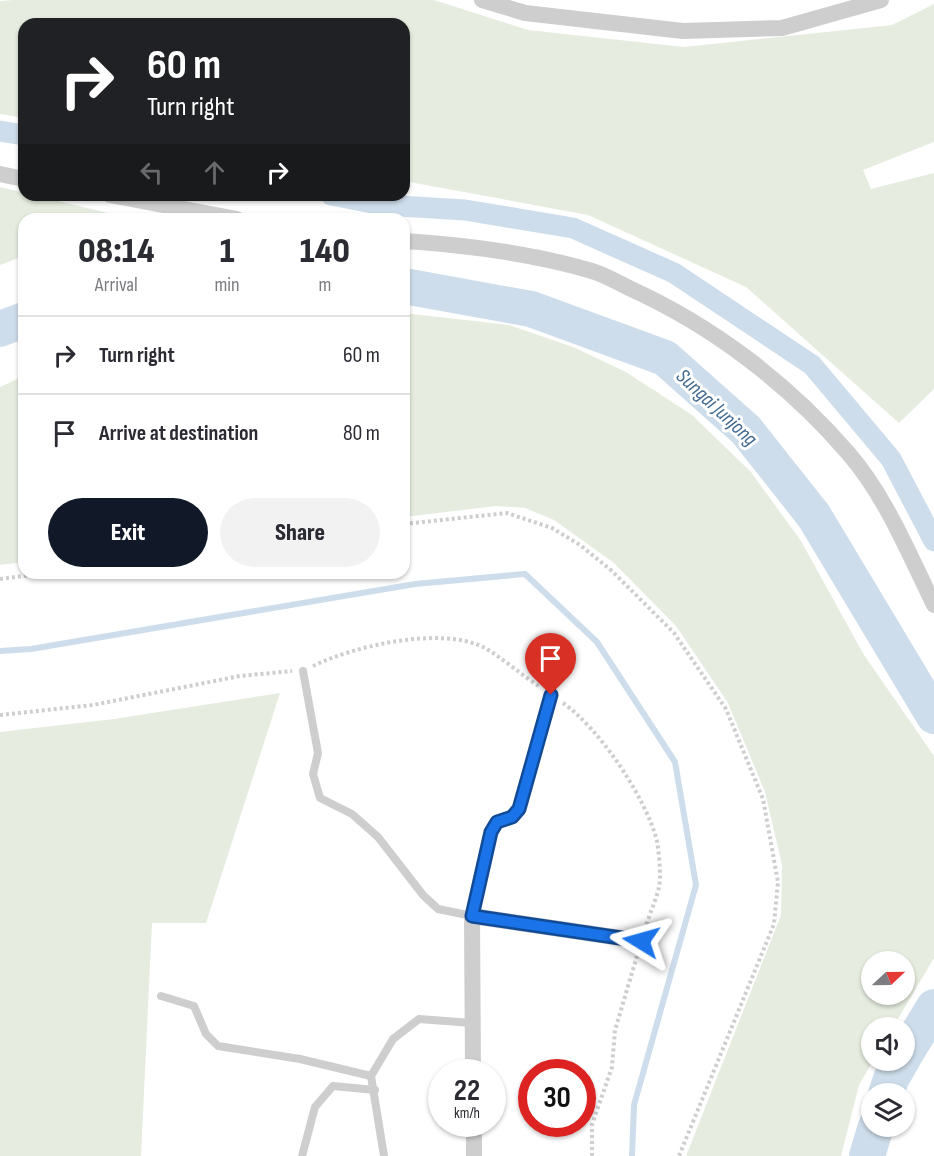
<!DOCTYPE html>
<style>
body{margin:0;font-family:"Sofia Sans Condensed",sans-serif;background:#f2f2f3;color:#2b2b33;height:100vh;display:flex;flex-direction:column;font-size:22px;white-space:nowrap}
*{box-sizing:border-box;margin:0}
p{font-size:20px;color:#7c7c81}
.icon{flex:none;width:33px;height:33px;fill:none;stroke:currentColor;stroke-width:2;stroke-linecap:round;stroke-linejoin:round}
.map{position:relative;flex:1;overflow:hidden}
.sheet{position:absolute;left:18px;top:213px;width:392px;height:366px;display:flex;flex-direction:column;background:#fff;border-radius:18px;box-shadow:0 2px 4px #0004}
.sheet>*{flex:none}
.hud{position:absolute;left:18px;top:18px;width:392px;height:183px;border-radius:18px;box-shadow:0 2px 4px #0004;background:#202124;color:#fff;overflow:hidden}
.needle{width:39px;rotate:68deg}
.fabs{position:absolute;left:861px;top:951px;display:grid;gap:12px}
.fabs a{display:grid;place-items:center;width:54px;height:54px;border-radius:50%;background:#fff;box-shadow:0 2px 4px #0004;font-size:30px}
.speed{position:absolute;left:428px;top:1059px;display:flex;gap:12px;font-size:30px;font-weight:700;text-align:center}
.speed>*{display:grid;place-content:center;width:78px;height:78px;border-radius:50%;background:#fff;box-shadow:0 2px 4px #0004;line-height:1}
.speed small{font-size:15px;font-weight:400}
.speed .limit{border:9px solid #d22;background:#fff;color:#111}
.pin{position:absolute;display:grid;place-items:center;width:51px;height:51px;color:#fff;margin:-62px -26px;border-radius:50% 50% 50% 0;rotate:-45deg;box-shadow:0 0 6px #0007}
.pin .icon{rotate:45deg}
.me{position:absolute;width:66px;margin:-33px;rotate:278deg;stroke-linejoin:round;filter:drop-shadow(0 0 4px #0008)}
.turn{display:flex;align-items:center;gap:21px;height:126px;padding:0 30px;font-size:27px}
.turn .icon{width:78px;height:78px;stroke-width:2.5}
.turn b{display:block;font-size:42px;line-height:51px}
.lanes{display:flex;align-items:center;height:57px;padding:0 30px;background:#0003;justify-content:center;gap:30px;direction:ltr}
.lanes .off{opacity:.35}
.eta{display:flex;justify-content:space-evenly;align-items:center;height:102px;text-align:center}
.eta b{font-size:36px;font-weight:800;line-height:42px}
.action{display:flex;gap:12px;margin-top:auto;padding:12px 30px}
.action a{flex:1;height:69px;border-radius:36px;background:#111827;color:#fff;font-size:24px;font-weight:800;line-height:69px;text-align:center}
.action a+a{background:#f2f2f3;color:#2b2b33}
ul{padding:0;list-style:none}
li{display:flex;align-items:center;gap:18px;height:78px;padding:0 30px;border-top:2px solid #e1e1e2}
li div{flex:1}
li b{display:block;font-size:22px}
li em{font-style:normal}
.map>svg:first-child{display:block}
</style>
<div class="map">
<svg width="934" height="1156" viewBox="0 0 934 1156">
<rect width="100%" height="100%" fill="#fff"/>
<!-- green -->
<g fill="#e6ede0" fill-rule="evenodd">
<path d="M13 0H434L528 30 684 47 892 25 934 4V142L863 170 871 189 934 173V389L899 423 746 287 588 215 404 181V24H24V118L0 114V1Z"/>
<path d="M0 187 133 219H24V256L0 265Z"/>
<path d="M404 313 509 325 573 347 626 372 692 415 751 472 801 541 864 655 934 756V958L893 1027 872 1028 873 1061 859 1085 841 1156H686L781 915 782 865 765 792 728 703 676 626 614 563 554 520 525 508 496 506 404 517ZM872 962H904V994H872Z"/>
<path d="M24 376V562L0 565V387Z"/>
<path d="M280 693 206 923H152L141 1156H0V732L114 719Z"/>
</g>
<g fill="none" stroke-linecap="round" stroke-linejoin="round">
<!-- stream -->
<path stroke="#ceddeb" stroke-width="6" d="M0 651 31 649 415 584 525 574 597 642 675 762 696 885 634 1105 632 1156"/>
<!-- canal -->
<g stroke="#ceddeb" stroke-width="21">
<path d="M0 131 24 135"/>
<path d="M331 195 383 205 465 210 573 228 674 273 812 365 891 459 934 541"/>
</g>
<!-- river -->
<g stroke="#ceddeb" stroke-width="36">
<path d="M404 286 531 309 665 358 746 430 814 516 934 716"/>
<path d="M0 329 24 320"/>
<path d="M904 1056 934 1007"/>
<path d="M886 1094 891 1079 902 1060"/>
<path d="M867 1156 876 1126"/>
</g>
<!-- path -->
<g stroke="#cecece" stroke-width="4" stroke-dasharray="3 3" stroke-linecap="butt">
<path d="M404 524 507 513 552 528 580 545 612 571 674 633 726 709 763 799 778 882 774 924 679 1156"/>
<path d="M0 579 46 573"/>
<path d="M313 666C354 646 440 626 483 647 500 656 523 676 540 687"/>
<path d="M563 703C600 729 646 798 657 841 659 852 660 867 660 878 660 893 650 911 646 926"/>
<path d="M0 715 93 705 240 676 292 671"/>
<path d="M592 1156V1125L612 1067 615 1030 637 956"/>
</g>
<!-- service -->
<g stroke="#cecece" stroke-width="8">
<path d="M303 671 318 753 313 774 320 798 352 814 378 837 423 895 438 909 472 916 491 832 497 822 512 817 519 809 551 695"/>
<path d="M161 996 194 1006 206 1034 218 1046 300 1059 371 1076"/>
<path d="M302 1156 315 1107 333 1086 375 1090"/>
<path d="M384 1156 371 1076 393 1039 419 1019 472 1023"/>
</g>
<!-- minor -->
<g stroke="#cecece" stroke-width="16">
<path d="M482 0 525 13 683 31 782 28 881 0"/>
<path d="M0 174 24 179"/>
<path d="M110 195 237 219"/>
<path d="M404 241C467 245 531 253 592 271 605 275 617 282 629 288 713 326 789 384 849 454 886 497 909 554 934 605"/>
<path d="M473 1072 472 916 641 941"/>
<path d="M474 1156V1124"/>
</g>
</g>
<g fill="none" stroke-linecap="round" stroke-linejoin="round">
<!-- route casing -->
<g stroke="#114b97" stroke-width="15">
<path id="route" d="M551 695 519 809 512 817 497 822 491 832 472 916 641 941"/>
</g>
<!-- route -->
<use href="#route" stroke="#1a73e8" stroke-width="10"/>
</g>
<g text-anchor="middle" stroke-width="6" stroke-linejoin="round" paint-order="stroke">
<!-- water labels -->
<g font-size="21" font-style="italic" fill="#436a90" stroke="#fff">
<text transform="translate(717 407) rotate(43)" y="7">Sungai Junjong</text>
</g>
</g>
</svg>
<div class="fabs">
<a><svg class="needle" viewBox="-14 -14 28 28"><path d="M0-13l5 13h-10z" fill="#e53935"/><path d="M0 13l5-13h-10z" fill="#7c7c81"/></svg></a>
<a><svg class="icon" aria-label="sound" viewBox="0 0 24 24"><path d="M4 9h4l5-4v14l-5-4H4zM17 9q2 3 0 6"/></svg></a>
<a><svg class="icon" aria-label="layers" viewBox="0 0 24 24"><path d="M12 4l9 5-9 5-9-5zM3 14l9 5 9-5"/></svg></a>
</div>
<div class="speed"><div>22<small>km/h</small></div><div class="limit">30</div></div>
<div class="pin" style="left:551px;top:695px;background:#d93025"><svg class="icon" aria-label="arrive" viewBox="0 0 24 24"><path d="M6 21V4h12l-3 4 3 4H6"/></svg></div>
<svg class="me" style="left:641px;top:941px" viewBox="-20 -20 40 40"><path d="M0-17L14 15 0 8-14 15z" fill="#1a73e8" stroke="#fff" stroke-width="4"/></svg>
<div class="hud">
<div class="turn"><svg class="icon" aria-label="right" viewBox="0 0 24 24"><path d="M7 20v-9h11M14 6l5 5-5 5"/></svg><div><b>60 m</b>Turn right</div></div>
<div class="lanes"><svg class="icon off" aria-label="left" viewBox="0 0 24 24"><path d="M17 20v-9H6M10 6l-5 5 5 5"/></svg><svg class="icon off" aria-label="ahead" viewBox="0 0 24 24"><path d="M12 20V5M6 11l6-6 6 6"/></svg><svg class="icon" aria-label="right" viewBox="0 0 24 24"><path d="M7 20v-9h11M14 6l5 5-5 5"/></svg></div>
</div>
<section class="sheet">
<div class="eta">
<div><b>08:14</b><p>Arrival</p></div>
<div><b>1</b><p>min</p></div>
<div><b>140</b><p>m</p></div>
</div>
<ul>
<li><svg class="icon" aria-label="right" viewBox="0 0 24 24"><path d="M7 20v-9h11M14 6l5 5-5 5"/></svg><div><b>Turn right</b></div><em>60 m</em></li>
<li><svg class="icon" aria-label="arrive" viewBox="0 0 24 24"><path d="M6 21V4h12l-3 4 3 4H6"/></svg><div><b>Arrive at destination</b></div><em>80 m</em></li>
</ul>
<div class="action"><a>Exit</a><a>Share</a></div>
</section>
</div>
